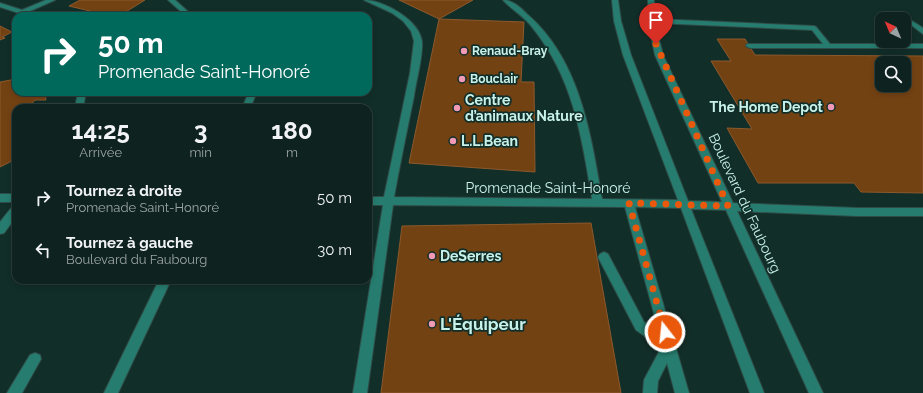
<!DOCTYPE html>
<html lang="fr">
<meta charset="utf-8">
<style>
body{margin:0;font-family:Raleway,sans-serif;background:#172a28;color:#f1f3f6;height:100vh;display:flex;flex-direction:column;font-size:15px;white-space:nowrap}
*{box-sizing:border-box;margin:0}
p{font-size:13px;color:#9ba4a4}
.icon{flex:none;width:22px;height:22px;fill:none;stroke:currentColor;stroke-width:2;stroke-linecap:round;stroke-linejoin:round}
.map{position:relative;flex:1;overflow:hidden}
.sheet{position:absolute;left:12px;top:104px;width:360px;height:180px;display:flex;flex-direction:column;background:#0e221f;border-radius:12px;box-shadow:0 2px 6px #0003,0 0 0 1px #2e3f3d}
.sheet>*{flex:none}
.top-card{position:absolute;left:12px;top:12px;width:360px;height:84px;border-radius:12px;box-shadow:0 2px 6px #0003,0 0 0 1px #2e3f3d;background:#00695c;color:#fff;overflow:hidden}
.needle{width:26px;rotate:316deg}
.fabs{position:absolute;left:875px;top:12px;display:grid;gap:8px}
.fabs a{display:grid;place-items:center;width:36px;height:36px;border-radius:8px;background:#0e221f;box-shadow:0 2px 6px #0003,0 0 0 1px #2e3f3d;font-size:20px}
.pin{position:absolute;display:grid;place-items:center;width:34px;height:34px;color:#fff;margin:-41px -17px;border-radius:50% 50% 50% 0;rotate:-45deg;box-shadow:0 0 4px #0007}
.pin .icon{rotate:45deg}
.me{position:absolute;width:44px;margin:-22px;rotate:344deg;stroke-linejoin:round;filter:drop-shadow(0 0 3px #0008)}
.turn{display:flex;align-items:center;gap:14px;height:84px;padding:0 20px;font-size:18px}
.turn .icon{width:52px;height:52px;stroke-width:2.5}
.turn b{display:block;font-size:28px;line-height:34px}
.eta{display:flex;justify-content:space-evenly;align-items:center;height:68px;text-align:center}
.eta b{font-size:24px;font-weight:700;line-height:28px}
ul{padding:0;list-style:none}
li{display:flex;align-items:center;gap:12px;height:52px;padding:0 20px}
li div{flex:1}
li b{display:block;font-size:15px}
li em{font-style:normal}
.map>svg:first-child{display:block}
</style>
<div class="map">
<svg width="923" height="393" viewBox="0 0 923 393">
<rect width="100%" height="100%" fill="#122e29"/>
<!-- building -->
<g fill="#734213" stroke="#8c592c" fill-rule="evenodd">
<path d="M80 0H145L119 16H111L69 6Z"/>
<path d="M399 0H473L439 19Z"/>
<path d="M439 19 524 22 521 82H534L535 172 409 163Z"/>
<path d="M0 26 12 32 2 37 5 38 0 40Z"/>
<path d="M717 39H745L755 55 923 56V193L861 192 854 183H758L727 128 752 129 711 61H731ZM882 63H904V85H882Z"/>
<path d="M16 79V92L51 93 45 94 46 100H35L29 107 41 108H16V159L0 167V82Z"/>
<path d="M591 223 621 393H381L402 226Z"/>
<path d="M24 280H138L137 283Z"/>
</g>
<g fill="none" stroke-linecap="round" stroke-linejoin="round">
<!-- minor casing -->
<g stroke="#2f4d48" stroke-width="2">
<g id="minor">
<path d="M46 0H55L28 12 38 16H28L0 7V3L22 10Z"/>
<path d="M168 0H175L193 16H186Z"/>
<path d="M364 0C383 0 420 20 422 42 423 57 416 81 414 96 407 130 400 164 394 197L592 199C582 137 573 77 532 27 524 16 512 10 503 0 513 0 521 8 528 15 580 60 591 135 602 199L678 200 623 55 614 21 612 0H618L621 21 631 55 688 201 722 202 655 55 648 21V0H654L655 19 814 26 816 27 830 44H923V48H750L746 46 747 44H823L812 30 655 23 663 55 733 203 857 208H923V216H857L737 211 823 393H809L726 210 691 209 764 393H750L681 208 635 207 689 393H675L667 363 658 381 657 393H643L644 380 661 348 636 330 598 257 600 254 604 252 608 254 644 322 659 332 625 207 393 205 367 393H353L383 205H368V197H384L410 73 414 41 411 31 403 21 392 13Z"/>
<path d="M912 21 923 28V34L910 24V22Z"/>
<path d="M78 92H86L83 108H75Z"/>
<path d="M249 92H257L250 108H242Z"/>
<rect x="0" y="194" width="16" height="8"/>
<path d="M16 206V217L4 233 0 234V222L12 207Z"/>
<path d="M159 280H171L118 393H104Z"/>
<path d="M35 353 40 355 41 359 22 393H7L30 355Z"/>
</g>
</g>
<!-- minor -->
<use href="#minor" fill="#267d6f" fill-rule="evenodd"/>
</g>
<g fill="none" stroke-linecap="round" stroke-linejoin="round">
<!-- route -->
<path stroke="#ea580c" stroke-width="7" stroke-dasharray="0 12.6" d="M656 44 728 206 629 203 665 332"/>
</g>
<!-- markers -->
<g fill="#f09ab5" stroke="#122e29" stroke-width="1.5">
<circle cx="464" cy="51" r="4"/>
<circle cx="462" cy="79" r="4"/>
<circle cx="831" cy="107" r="4"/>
<circle cx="457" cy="108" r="4"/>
<circle cx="453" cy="141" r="4"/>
<circle cx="432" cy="256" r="4"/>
<circle cx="432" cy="324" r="4"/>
</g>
<g text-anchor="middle" stroke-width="3.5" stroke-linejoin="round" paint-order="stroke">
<!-- far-poi labels -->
<g font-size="12" font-weight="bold" fill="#c8f2e9" stroke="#122e29" text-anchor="start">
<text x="472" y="55">Renaud-Bray</text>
<text x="470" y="83">Bouclair</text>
</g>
<!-- poi labels -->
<g font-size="14" font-weight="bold" fill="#c8f2e9" stroke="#122e29" text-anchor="start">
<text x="465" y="105">Centre<tspan x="465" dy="16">d’animaux Nature</tspan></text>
<text x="823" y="112" text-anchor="end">The Home Depot</text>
<text x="461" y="146">L.L.Bean</text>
<text x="440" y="261">DeSerres</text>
</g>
<!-- street labels -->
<g font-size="14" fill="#c8f2e9" stroke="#122e29">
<text x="548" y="193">Promenade Saint-Honoré</text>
<text transform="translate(745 203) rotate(65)" y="5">Boulevard du Faubourg</text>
</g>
<!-- near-poi labels -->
<g font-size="17" font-weight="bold" fill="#c8f2e9" stroke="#122e29" text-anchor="start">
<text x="440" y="330">L'Équipeur</text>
</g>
</g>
</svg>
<div class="fabs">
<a><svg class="needle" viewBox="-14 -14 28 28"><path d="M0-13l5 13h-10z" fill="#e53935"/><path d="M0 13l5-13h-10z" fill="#9ba4a4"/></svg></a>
<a><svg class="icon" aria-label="search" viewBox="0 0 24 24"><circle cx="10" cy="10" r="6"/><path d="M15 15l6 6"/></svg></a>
</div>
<div class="pin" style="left:656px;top:44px;background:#d93025"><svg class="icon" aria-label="arrive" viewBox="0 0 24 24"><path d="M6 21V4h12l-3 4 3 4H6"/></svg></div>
<svg class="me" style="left:665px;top:332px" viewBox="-20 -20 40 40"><circle r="17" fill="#ea580c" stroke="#fff" stroke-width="3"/><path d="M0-11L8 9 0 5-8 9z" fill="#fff"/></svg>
<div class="top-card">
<div class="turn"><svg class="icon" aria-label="right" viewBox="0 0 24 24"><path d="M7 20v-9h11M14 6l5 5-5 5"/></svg><div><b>50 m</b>Promenade Saint-Honoré</div></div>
</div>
<section class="sheet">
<div class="eta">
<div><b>14:25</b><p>Arrivée</p></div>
<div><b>3</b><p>min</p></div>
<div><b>180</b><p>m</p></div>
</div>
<ul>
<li><svg class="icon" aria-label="right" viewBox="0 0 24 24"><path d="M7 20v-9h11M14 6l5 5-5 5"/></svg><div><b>Tournez à droite</b><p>Promenade Saint-Honoré</p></div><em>50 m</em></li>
<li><svg class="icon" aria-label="left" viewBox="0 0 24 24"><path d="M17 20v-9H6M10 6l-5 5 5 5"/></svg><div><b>Tournez à gauche</b><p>Boulevard du Faubourg</p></div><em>30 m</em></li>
</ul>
</section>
</div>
